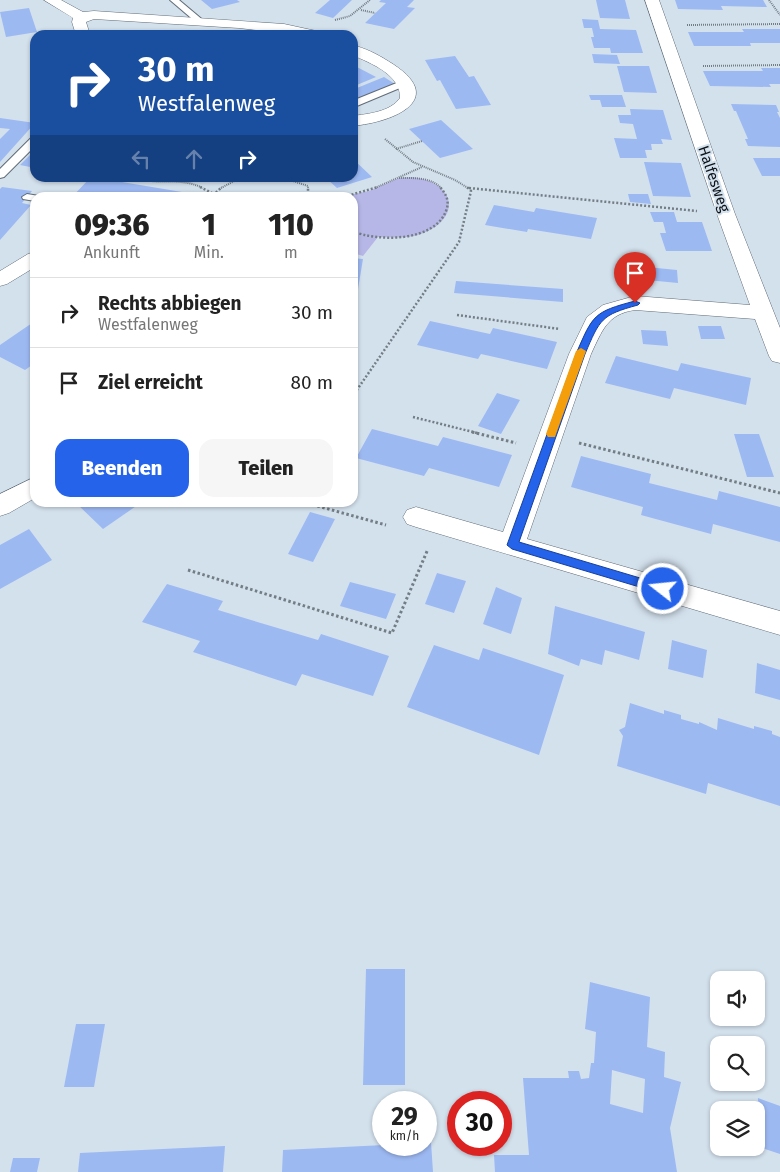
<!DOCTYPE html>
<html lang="de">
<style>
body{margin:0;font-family:"Fira Sans",sans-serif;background:#f6f6f6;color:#222;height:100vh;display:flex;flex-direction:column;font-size:19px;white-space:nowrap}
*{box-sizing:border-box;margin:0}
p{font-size:16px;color:#767676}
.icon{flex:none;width:28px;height:28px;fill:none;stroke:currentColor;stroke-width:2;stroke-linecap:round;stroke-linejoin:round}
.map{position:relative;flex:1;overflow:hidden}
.drawer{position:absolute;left:30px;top:192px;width:328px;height:315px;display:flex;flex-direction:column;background:#fff;border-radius:15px;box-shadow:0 1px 4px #0004}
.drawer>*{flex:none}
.top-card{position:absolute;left:30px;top:30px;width:328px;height:152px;border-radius:15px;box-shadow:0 1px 4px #0004;background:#1a4fa0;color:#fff;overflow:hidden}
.controls{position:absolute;left:710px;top:971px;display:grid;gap:10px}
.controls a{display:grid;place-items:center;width:55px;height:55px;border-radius:10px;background:#fff;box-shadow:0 1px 4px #0004;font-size:25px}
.speed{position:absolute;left:372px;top:1091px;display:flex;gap:10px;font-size:25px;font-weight:700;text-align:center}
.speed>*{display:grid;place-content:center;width:65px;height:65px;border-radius:50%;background:#fff;box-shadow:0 1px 4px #0004;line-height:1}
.speed small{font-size:12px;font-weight:400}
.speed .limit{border:8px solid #d22;background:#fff;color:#111}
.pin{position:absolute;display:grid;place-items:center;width:42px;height:42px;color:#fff;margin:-51px -21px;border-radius:50% 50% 50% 0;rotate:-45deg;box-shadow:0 0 5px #0007}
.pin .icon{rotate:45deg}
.me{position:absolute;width:55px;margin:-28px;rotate:286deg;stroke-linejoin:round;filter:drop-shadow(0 0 4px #0008)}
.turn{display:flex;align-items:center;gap:18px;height:105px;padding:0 25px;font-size:22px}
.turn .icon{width:65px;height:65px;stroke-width:2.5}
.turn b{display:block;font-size:35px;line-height:42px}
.lanes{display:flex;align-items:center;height:48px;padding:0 25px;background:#0003;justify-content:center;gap:25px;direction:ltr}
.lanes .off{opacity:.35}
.eta{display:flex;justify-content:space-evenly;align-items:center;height:85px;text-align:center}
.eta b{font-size:30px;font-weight:800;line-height:35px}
.button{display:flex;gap:10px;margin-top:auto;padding:10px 25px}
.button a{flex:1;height:58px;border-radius:15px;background:#2563eb;color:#fff;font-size:20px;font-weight:800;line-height:58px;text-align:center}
.button a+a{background:#f6f6f6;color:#222}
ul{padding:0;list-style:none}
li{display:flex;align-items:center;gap:15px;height:70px;padding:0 25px;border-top:1px solid #e0e0e0}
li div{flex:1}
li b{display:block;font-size:19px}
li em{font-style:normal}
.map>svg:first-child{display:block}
</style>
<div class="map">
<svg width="780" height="1172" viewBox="0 0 780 1172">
<rect width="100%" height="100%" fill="#d3e1ed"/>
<!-- green -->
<path fill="#b7b7e7" d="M413 177C457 183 462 219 421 234 407 239 392 237 378 237L363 256 353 253V236L355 233 353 231 352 198 340 197 369 191 399 178Z"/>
<!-- building -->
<g fill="#9db9f2" fill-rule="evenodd">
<path d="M201 0H237L240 2 212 9Z"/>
<path d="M330 0H352L333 18 315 13Z"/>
<path d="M381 0H414L407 7 415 8 394 29 365 23 386 3 379 2Z"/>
<path d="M596 0H625L630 19 600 18Z"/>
<path d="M675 0H763L767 7 721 6 723 10 678 9Z"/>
<path d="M29 8 37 32 6 37 0 12Z"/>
<path d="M582 19 598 20 600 29 636 30 643 53H611L610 48H594L591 37H594L592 28H584Z"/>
<path d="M742 29H780V43H750L751 46H694L688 32H744Z"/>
<path d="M32 46H35V73L31 74Z"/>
<path d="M592 54 617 55 620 64 594 63Z"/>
<path d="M455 56 469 77 474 76 491 105 456 109 440 80 437 81 425 60Z"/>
<path d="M352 65 357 67 376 77 352 87Z"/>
<path d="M617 66H649L657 93 624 92Z"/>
<path d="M761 68H780V84H769L771 87 710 86 703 71H763Z"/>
<path d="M384 77 395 84 352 101V90Z"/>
<path d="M589 95H622L626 107H602L600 100H591Z"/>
<path d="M731 104 776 105 779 112H777L780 118V147L748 146 745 139H748L736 111H734Z"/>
<path d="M630 109 663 110 672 140 661 139 663 144H651L652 150H645L647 158H620L614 138 637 139 633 124 620 123 618 115H631Z"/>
<path d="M0 118 35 123 0 162V139L10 129 0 128Z"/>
<path d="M441 120 473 149 440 158 409 129Z"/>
<path d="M35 150V168L20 165Z"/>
<path d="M352 158 372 177 337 188 326 178H352Z"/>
<path d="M753 158H780V176H762Z"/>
<path d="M644 162 681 163 691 197 653 196Z"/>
<path d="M90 178H98L194 194 192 198H71Z"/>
<path d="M2 187 32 191 22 203 31 205 0 240V189Z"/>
<path d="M628 194H648L651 204 630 202Z"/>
<path d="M494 205 534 212 536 208 597 218 591 239 528 229 527 232 485 225Z"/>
<path d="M650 212H674L677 222H702L712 251H666L660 233H666L663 222H654Z"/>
<path d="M352 258 363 259 353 319H352Z"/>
<path d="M616 264 677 270 678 283 616 277Z"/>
<path d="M456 281 563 289V302L454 293Z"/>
<path d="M35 321V363L25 370 0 357V345Z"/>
<path d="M430 321 490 334 493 328 557 342 547 369 481 354 478 359 417 345Z"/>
<path d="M698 326H721L725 339H701Z"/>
<path d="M641 330 666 331 668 346 643 344Z"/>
<path d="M616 356 678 371 681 363 751 378 746 405 674 388 670 399 605 383Z"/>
<path d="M497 393 520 400 501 434 478 426Z"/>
<path d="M372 429 438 446 443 437 512 455 499 487 429 468 424 476 356 458Z"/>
<path d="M734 434H759L774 477H747Z"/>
<path d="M581 456 651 474 649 483 717 500 719 491 780 507V542L713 524 711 534 641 515 643 507 571 487Z"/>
<path d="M75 502H142L103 529Z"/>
<path d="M310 512 335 519 313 562 288 554Z"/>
<path d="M29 529 52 560 0 589V545Z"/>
<path d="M437 573 466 581 454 613 425 604Z"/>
<path d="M350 582 396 594 386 619 340 606Z"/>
<path d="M167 584 223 601 218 610 251 620 318 640 321 634 389 656 373 696 302 674 296 686 193 652 200 641 142 622Z"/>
<path d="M496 587 522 598 511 634 483 624Z"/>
<path d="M555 606 645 632 639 660 605 650 602 665 581 659 579 666 548 654Z"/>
<path d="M672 640 707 650 703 678 668 669Z"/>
<path d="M434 645 479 660 483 648 564 675 539 755 407 707Z"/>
<path d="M757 663 780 670V700L755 693Z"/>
<path d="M630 703 664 714V710L681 715V719L699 724V722L717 730 718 718 754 729V726L772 731V734L780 737V806L708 783 706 794 617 766 623 736 619 730 625 727Z"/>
<path d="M366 969H405V1085H363Z"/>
<path d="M590 982 650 997 647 1047 665 1052 664 1077 681 1082 670 1128 677 1172H495L494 1155H529L523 1078H569L568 1071H579L581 1079 589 1078 591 1063H594L596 1032 585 1029ZM612 1070 645 1079 643 1113 610 1104Z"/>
<path d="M76 1024H105L94 1087H64Z"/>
<path d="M758 1098 780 1106V1154L756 1146Z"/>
<path d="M426 1142H431L433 1172H282L283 1150 384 1145H426Z"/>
<path d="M225 1146 223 1172H78L80 1153Z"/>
<path d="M13 1158H40L37 1172H10Z"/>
</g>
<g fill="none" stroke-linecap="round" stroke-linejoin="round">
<!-- service casing -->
<g stroke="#606c77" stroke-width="2">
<g id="service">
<path d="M170 0H179L204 21 197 23Z"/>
<path d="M404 80 407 81V85L352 108V101Z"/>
<path d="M35 137V146L4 177 0 178V169L31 138Z"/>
<path d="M27 194 39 196 40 198H35V201L23 199 22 197Z"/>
</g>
</g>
<!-- minor casing -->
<g stroke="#606c77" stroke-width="1">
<g id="minor">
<path d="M44 0H61L83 12 94 11 284 24 321 32 323 35H296L239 28 94 19 86 22 90 35H76L72 22 73 18Z"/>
<path d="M645 0H659L735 214 780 328V363L772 361 769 356 755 319 635 310C607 314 602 331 591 354L527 539 780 611V635L416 527 407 524 403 517 407 510 416 507 503 532 569 354 587 317 603 305 635 296 750 305 717 214Z"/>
<path d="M352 45C365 48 377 54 388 61 450 98 396 122 352 126V116C368 114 390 112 400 98 401 75 371 63 352 55Z"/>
<path d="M35 252V267L7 284 0 286V271L28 254Z"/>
<path d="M35 477V498L9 513 0 516V494Z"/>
</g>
</g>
<!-- path-far2 -->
<g stroke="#737d85" stroke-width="2" stroke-dasharray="1 1" stroke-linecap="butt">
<path d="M769 0 780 15"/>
<path d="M361 10 375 13"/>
<path d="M335 20 350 16 370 0"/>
<path d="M687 25 780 24"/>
<path d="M703 66 780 65"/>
<path d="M385 139 413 162 455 180 468 188"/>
<path d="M396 149 422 141"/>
<path d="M138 178C160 186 177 176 203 188"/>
<path d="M284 178 308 186V188"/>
<path d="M399 178C413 178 431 177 441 188"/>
<path d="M221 188 240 178"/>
<path d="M375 188 422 167"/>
</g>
<!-- path-far1 -->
<g stroke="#737d85" stroke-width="2.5" stroke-dasharray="2 2" stroke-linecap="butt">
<path d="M200 187 214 194"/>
<path d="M469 188 697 211"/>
<path d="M210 198 222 187"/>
<path d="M241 198H255"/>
<path d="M305 198 308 193V187"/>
<path d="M340 198 378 187"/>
<path d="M352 231C378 242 434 242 446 211 450 201 446 194 440 187"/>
<path d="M457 315 560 329"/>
<path d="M352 397 459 242 471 191 467 187"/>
<path d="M413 417 477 433"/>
</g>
<!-- path -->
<g stroke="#737d85" stroke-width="3" stroke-dasharray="2.5 2.5" stroke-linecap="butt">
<path d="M472 432 516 443"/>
<path d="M579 443 780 493"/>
<path d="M303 502 386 525"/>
<path d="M188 570 392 633 428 549"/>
</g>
<!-- service -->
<use href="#service" fill="#fff" fill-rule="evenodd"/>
<!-- minor -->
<use href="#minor" fill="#fff" fill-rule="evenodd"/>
</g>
<!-- route -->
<path fill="#2563eb" stroke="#184099" d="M635 301 640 303 638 305C601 315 600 319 585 354L519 542 667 586 669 589 667 592 663 594 512 549 507 545 576 354C593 315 593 312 635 301Z"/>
<!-- slow -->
<path fill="#f59e0b" d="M581 348 586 351 556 434 555 437H548L546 434 576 351Z"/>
<g text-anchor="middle" stroke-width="4" stroke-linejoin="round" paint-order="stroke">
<!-- far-street labels -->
<g font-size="15" fill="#0e1217" stroke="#d3e1ed">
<text transform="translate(714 179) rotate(71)" y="5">Halfesweg</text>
</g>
</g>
</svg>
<div class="controls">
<a><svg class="icon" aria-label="sound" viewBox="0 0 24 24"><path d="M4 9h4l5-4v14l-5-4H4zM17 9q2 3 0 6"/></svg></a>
<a><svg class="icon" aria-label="search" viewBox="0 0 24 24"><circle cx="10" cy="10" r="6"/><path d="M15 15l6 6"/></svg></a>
<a><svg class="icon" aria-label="layers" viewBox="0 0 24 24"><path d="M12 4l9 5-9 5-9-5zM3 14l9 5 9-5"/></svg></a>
</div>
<div class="speed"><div>29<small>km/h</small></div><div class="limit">30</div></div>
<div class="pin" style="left:635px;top:303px;background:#d93025"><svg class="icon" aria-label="arrive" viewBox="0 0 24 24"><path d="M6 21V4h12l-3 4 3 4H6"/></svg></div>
<svg class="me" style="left:663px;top:589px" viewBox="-20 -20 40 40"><circle r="17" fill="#2563eb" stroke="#fff" stroke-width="3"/><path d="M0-11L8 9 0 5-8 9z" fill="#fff"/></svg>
<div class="top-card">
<div class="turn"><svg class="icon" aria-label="right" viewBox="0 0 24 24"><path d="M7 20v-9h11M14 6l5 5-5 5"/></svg><div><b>30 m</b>Westfalenweg</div></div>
<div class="lanes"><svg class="icon off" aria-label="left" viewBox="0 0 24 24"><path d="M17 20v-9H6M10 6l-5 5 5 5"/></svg><svg class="icon off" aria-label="ahead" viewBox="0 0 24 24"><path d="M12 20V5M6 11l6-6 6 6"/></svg><svg class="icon" aria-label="right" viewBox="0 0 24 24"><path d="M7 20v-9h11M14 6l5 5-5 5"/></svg></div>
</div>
<section class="drawer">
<div class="eta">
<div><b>09:36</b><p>Ankunft</p></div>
<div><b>1</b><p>Min.</p></div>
<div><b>110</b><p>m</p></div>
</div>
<ul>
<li><svg class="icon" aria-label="right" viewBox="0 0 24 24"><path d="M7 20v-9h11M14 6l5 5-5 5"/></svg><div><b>Rechts abbiegen</b><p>Westfalenweg</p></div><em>30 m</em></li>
<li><svg class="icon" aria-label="arrive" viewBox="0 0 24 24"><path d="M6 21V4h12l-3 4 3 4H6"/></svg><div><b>Ziel erreicht</b></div><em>80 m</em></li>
</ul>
<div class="button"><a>Beenden</a><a>Teilen</a></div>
</section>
</div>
